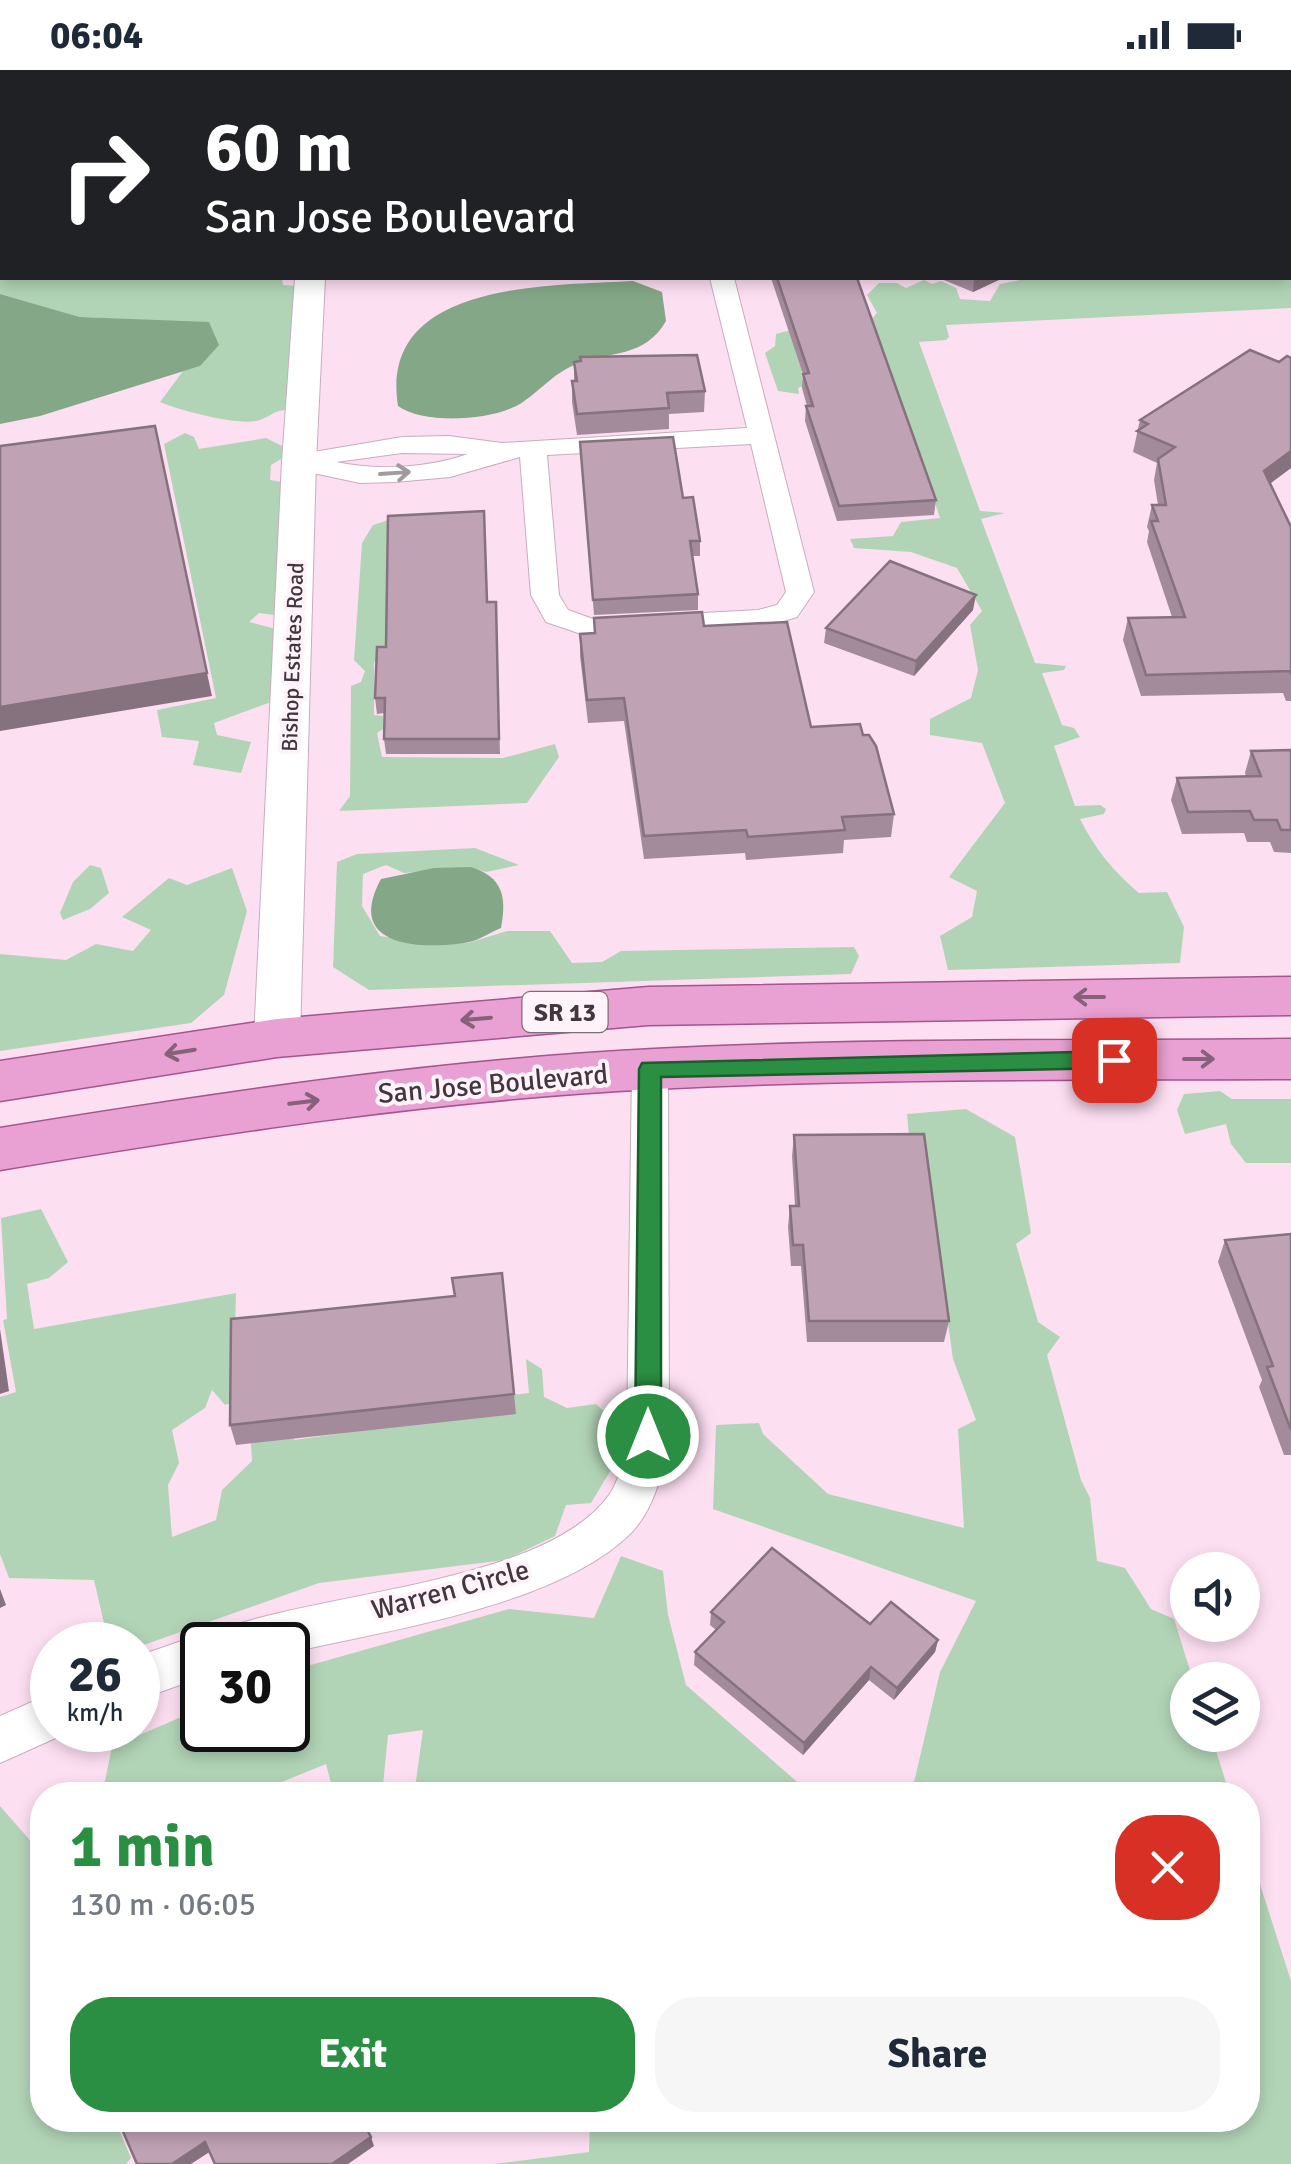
<!DOCTYPE html>
<meta charset="utf-8">
<style>
body{margin:0;font-family:Signika,sans-serif;background:#f6f6f7;color:#1f2937;height:100vh;display:flex;flex-direction:column;font-size:38px;white-space:nowrap}
*{box-sizing:border-box;margin:0}
p{font-size:32px;color:#747a83}
.icon{flex:none;width:55px;height:55px;fill:none;stroke:currentColor;stroke-width:2;stroke-linecap:round;stroke-linejoin:round}
.map{position:relative;flex:1;overflow:hidden}
.drawer{position:absolute;left:30px;top:1712px;width:1230px;height:350px;display:flex;flex-direction:column;background:#fff;border-radius:40px;box-shadow:0 5px 15px #0003}
.drawer>*{flex:none}
.top-card{position:absolute;left:0px;top:0px;width:1292px;height:210px;box-shadow:0 5px 15px #0003;background:#202124;color:#fff;overflow:hidden}
.tools{position:absolute;left:1170px;top:1482px;display:grid;gap:20px}
.tools a{display:grid;place-items:center;width:90px;height:90px;border-radius:50%;background:#fff;box-shadow:0 5px 15px #0003;font-size:50px}
.speed{position:absolute;left:30px;top:1552px;display:flex;gap:20px;font-size:50px;font-weight:700;text-align:center}
.speed>*{display:grid;place-content:center;width:130px;height:130px;border-radius:50%;background:#fff;box-shadow:0 5px 15px #0003;line-height:1}
.speed small{font-size:25px;font-weight:400}
.speed .limit{border:5px solid #111;border-radius:15px;background:#fff;color:#111}
.pin{position:absolute;display:grid;place-items:center;width:85px;height:85px;color:#fff;margin:-42px;border-radius:20px;box-shadow:0 5px 15px #0006}
.me{position:absolute;width:110px;margin:-55px;rotate:0deg;stroke-linejoin:round;filter:drop-shadow(0 0 8px #0008)}
.turn{display:flex;align-items:center;gap:35px;height:210px;padding:0 40px;font-size:45px}
.turn .icon{width:130px;height:130px;stroke-width:2.5}
.turn b{display:block;font-size:70px;line-height:85px}
.round{display:grid;place-items:center;flex:none;width:105px;height:105px;border-radius:40px;background:#f6f6f7}
.head{display:flex;align-items:center;justify-content:space-between;height:170px;padding:0 40px}
h1{font-size:60px;font-weight:700;line-height:75px;color:#2b8f43}
.cta{display:flex;gap:20px;margin-top:auto;padding:20px 40px}
.cta a{flex:1;height:115px;border-radius:40px;background:#2b8f43;color:#fff;font-size:40px;font-weight:700;line-height:115px;text-align:center}
.cta a+a{background:#f6f6f7;color:#1f2937}
.status{display:flex;justify-content:space-between;align-items:center;height:70px;padding:0 50px;background:#fff;direction:ltr}
.status svg{height:28px;fill:currentColor}
.map>svg:first-child{display:block}
</style>
<div class="status"><b>06:04</b><svg viewBox="0 0 49 12"><path d="M0 12V9h3v3zM5 12V6h3v6zM10 12V3h3v9zM15 12V0h3v12zM26 1h20v11H26zM47 4h2v5h-2z"/></svg></div>
<div class="map">
<svg width="1291" height="2094" viewBox="0 0 1291 2094">
<rect width="100%" height="100%" fill="#fddff2"/>
<!-- green -->
<g fill="#b2d4b6">
<path d="M0 154 2 208H282L283 215 297 216 289 340C275 339 273 345 260 350 240 357 179 340 160 332L183 301 200 296 209 253 80 247 0 224Z"/>
<path d="M1291 178V238L946 255 949 267 946 270 919 272 980 441 1005 443 981 449 1035 593 1066 596 1064 600 1042 603 1062 655 1074 658 1080 667 1054 676 1075 736 1100 735 1106 739 1104 744 1080 749C1096 780 1112 800 1139 823L1167 822 1184 857 1180 893 948 900 940 866 972 847 977 821 949 807 1005 733 982 673 930 665V649L971 628 978 600 970 555 982 541 957 498 911 482 854 478 850 469 893 466 901 452 940 448 916 375 826 300 801 302 804 316 798 318 799 324 778 321 765 283 775 276 776 264 802 257 869 252 877 243 867 225 879 213H897L906 218 924 210 932 214 941 211 956 218 960 229 990 231 1000 214 1030 208H1290Z"/>
<path d="M185 363 194 367 199 379 266 368 286 378V386L271 395 270 410 282 412 274 545 259 543 249 552 276 559 271 632 214 653 217 665 251 672 241 703 193 695 199 671 162 667 157 640 216 628 164 374Z"/>
<path d="M407 444 409 453 388 458 386 534H419L388 554 385 578 374 593V645L383 646V659L377 663 382 687 503 688 555 674 559 687 527 733 339 741 350 726 351 616 361 612 365 601 354 590 362 473 373 455Z"/>
<path d="M475 778 519 795 486 802 470 797 404 803 386 795 363 804 362 836 380 866 431 874 468 873 507 861H550L572 893 602 892 621 881 854 877 859 886 851 904 369 920 333 897 337 792 357 784Z"/>
<path d="M90 795 101 798 109 823 90 839 63 850 60 843 73 812Z"/>
<path d="M232 798 247 841 224 925 191 953 0 981V884L66 890 96 874 133 881 151 860 122 847 169 808 187 815Z"/>
<path d="M1220 1021 1232 1029H1291V1093H1246L1231 1074 1226 1054 1185 1064 1177 1040 1184 1024Z"/>
<path d="M966 1039 1015 1067 1031 1163 1016 1174 1038 1252 1060 1267 1047 1285 1081 1410 1090 1428 1097 1491 1125 1498 1151 1539 1174 1549 1193 1610H1188V1665H1211L1230 1725H911L940 1602 976 1531 713 1439 716 1355 759 1353 763 1364 828 1424 964 1458 958 1359 976 1350 953 1289 924 1083 910 1076 907 1044Z"/>
<path d="M41 1139 68 1192 49 1208 27 1214 34 1259 236 1223 235 1261 281 1318 225 1335 212 1320 205 1338 172 1360 179 1393 168 1415 172 1467 216 1450 222 1420 252 1391 250 1359 290 1353 294 1370 365 1360 388 1340 529 1323 526 1289 542 1299 544 1327 567 1338 596 1334 623 1359 612 1398 591 1433 566 1435 555 1466 505 1490 319 1513 138 1577 109 1575 94 1510 9 1508 0 1484V1327L16 1322 3 1250 7 1249 1 1148Z"/>
<path d="M621 1486 663 1501 668 1545 686 1615 803 1717 826 1712 861 1721 862 1725H414L423 1660 388 1665 382 1725H334L326 1694 267 1718V1725H102L112 1677 202 1638V1660H288V1602L293 1600 509 1539 594 1548Z"/>
<path d="M0 1736 42 1784V2050H115L131 2088 126 2094H0Z"/>
<path d="M1248 1777 1291 1911V2094H493L589 2082 590 2050H1248Z"/>
</g>
<!-- water -->
<g fill="#84a787">
<path d="M633 211 662 222 666 251C645 288 610 281 579 293 555 302 543 318 523 332 496 351 424 355 398 336 378 210 551 216 633 211Z"/>
<path d="M0 224 80 247 209 252 219 275 200 296 40 346 0 354Z"/>
<path d="M471 797C503 807 507 827 501 858 489 863 476 872 464 873 416 880 345 875 381 809L434 798Z"/>
</g>
<g fill="none" stroke-linecap="round" stroke-linejoin="round">
<!-- minor casing -->
<g stroke="#c9acbe" stroke-width="2">
<g id="minor">
<path d="M858 0H878L879 2H859Z"/>
<rect x="0" y="56" width="2" height="12"/>
<path d="M0 118 2 119V133L0 132Z"/>
<path d="M710 208H734L814 522 797 547 760 558 590 567 546 552 531 525 520 387 450 407 395 412 360 413 290 398 286 392 290 386 402 367 449 366 502 373 747 358ZM751 374 786 522 777 535 758 540 593 549 568 540 559 525 547 385ZM402 383 468 384C428 398 378 401 336 392Z"/>
<path d="M650 985 663 989 668 999 669 1366C664 1399 655 1439 630 1464 557 1536 387 1560 288 1583V1575H202V1607L138 1630V1586L202 1564 216 1570 221 1560C322 1521 545 1514 609 1425 621 1408 623 1386 627 1366L632 999 637 989Z"/>
<path d="M52 1623V1660L69 1662 0 1693V1646Z"/>
</g>
</g>
<!-- tertiary casing -->
<g stroke="#c9acbe" stroke-width="2">
<g id="tertiary">
<rect x="309" y="0" width="26" height="2"/>
<path d="M295 208H325L316 392 300 968 293 980 277 985 261 980 254 968 282 392Z"/>
</g>
</g>
<!-- primary casing -->
<g stroke="#a5548c" stroke-width="3">
<g id="primary">
<path d="M1291 907V945L648 955 277 987 0 1031V991L277 949 648 917Z"/>
<path d="M1291 969V1009C1079 1010 866 1008 654 1019 435 1030 217 1064 0 1100V1058C217 1023 435 990 654 979 866 968 1079 971 1291 969Z"/>
</g>
</g>
<!-- minor -->
<use href="#minor" fill="#fff" fill-rule="evenodd"/>
<!-- tertiary -->
<use href="#tertiary" fill="#fff" fill-rule="evenodd"/>
<!-- primary -->
<use href="#primary" fill="#e9a1d3" fill-rule="evenodd"/>
</g>
<!-- wall -->
<g fill="#a48b9b">
<path d="M771 208H857L936 430 934 445 837 451 805 351 806 336H807L802 318 803 304Z"/>
<path d="M939 208H1003L973 222Z"/>
<path d="M580 287 705 321 704 342 669 344V359L577 365 572 332V311H574V292L580 291Z"/>
<path d="M1291 288V398L1270 413 1291 457V631H1286L1283 623 1141 626 1123 570 1128 548 1172 547 1147 472 1149 461 1147 457 1152 435H1158L1154 410 1157 393 1133 382 1140 350 1279 292Z"/>
<path d="M580 372 683 428 700 471V486H692L698 524V540L594 545Z"/>
<path d="M488 532H496L500 684H386L384 669 385 643 377 644 375 628 386 577Z"/>
<path d="M973 540 914 606 824 573 826 558Z"/>
<path d="M594 548 704 556 811 657 863 665 894 744 891 767 844 770 843 783 746 790 745 783 644 789 624 651 588 653 580 586V564L594 563Z"/>
<path d="M1291 680V783L1274 782 1270 772H1247L1244 763 1182 764 1171 730 1177 708 1246 706 1245 703 1251 681Z"/>
<path d="M794 1065 949 1251 944 1272H807L801 1196H791L788 1157 790 1136H795L792 1086Z"/>
<path d="M1291 1164V1385H1284L1259 1317 1262 1310 1218 1192 1225 1170Z"/>
<path d="M502 1203 516 1344 236 1375 230 1355 455 1226Z"/>
<path d="M711 1542 870 1554 938 1570 935 1582 894 1630 869 1610 803 1685 694 1595 695 1582 716 1560 710 1555Z"/>
</g>
<!-- shaded-wall -->
<g fill="#86717e">
<path d="M974 208H1003L973 222Z"/>
<path d="M1291 381V398L1259 422 1264 401Z"/>
<path d="M976 525 973 540 914 606 916 591Z"/>
<path d="M207 603 212 626 0 661V637Z"/>
<path d="M0 1259 9 1321 0 1324Z"/>
<path d="M0 1519 6 1535 0 1538Z"/>
<path d="M938 1570 935 1582 894 1630 897 1618Z"/>
<path d="M871 1597 869 1610 803 1685 804 1673Z"/>
<path d="M371 2067 374 2076 348 2094H332Z"/>
<path d="M205 2072 211 2081 191 2094H172Z"/>
</g>
<!-- building -->
<g fill="#bfa2b4" stroke="#86717e" stroke-width="2.5">
<path d="M376 0H831L832 2H376Z"/>
<path d="M913 0H987L988 2H915Z"/>
<path d="M1290 16H1291L1290 60Z"/>
<path d="M777 208H857L936 430 839 436 806 336H813L803 304 809 303Z"/>
<path d="M1250 280 1279 292 1287 286 1291 288V381L1264 401 1291 457V604L1290 601 1146 605 1128 548 1185 547 1151 451H1158L1152 435H1166L1158 389 1175 377 1137 361 1148 354 1140 350Z"/>
<path d="M697 285 705 321 667 323 669 338 577 344 572 311H577L574 292 581 291 580 287Z"/>
<path d="M155 356 207 603 0 637V376Z"/>
<path d="M673 367 683 428 693 427 700 471H690L698 524 593 530 580 372Z"/>
<path d="M484 441 487 532H496L499 669H384L385 628H375L377 577H386L388 446Z"/>
<path d="M890 491 976 525 916 591 826 558Z"/>
<path d="M702 542 704 556 787 552 811 657 860 654 863 665H869L876 676 894 744 842 747 845 760 748 767 746 760 644 766 624 628 587 630 580 564 595 563 594 548Z"/>
<path d="M1291 680V760H1281L1277 750H1254L1250 741 1188 742 1177 708 1261 706 1251 681Z"/>
<path d="M924 1064 949 1251H809L803 1175H793L790 1136H799L794 1065Z"/>
<path d="M1291 1164V1360L1267 1297 1273 1296 1225 1170Z"/>
<path d="M502 1203 514 1324 230 1355 231 1249 455 1226 452 1208Z"/>
<path d="M0 1286 3 1307 0 1308Z"/>
<path d="M772 1478 870 1554 891 1532 938 1570 897 1618 871 1597 804 1673 695 1582 724 1552 711 1542Z"/>
<path d="M118 2050H362L371 2067 332 2094H215L205 2072 172 2094H137Z"/>
</g>
<!-- one-way arrows -->
<defs><path id="oneway-shaft" d="M-6 0H5M1.5-3L5.5 0L1.5 3" fill="none" stroke-width="1.6" stroke-linecap="round" stroke-linejoin="round" transform="scale(2.5)"/></defs>
<use stroke="#a09b9e" href="#oneway-shaft" transform="translate(395 403) rotate(-4)"/>
<g stroke="#85617a">
<use href="#oneway-shaft" transform="translate(1089 927) rotate(180)"/>
<use href="#oneway-shaft" transform="translate(476 949) rotate(175)"/>
<use href="#oneway-shaft" transform="translate(180 982) rotate(171)"/>
<use href="#oneway-shaft" transform="translate(1199 989)"/>
<use href="#oneway-shaft" transform="translate(304 1032) rotate(-7)"/>
</g>
<!-- route -->
<path fill="#2b8f43" stroke="#1c5d2c" stroke-width="2.5" d="M1114 981 1125 990 1114 998 661 1007V1366L657 1374 648 1378 639 1374 635 1366 639 999 642 993Z"/>
<g text-anchor="middle" stroke-width="8" stroke-linejoin="round" paint-order="stroke">
<!-- far-street labels -->
<g font-size="22" fill="#42373e" stroke="#fff3fa">
<text transform="translate(292 587) rotate(-88)" y="8">Bishop Estates Road</text>
</g>
<!-- shield labels -->
<rect fill="#fff3fa" stroke="#7b6f76" stroke-width="2.5" x="522.5" y="922" width="85" height="40" rx="8"/>
<g font-size="25" font-weight="bold" fill="#42373e">
<text x="565" y="951">SR 13</text>
</g>
<!-- street labels -->
<g font-size="28" fill="#42373e" stroke="#fff3fa">
<text transform="translate(493 1013) rotate(-5)" y="10">San Jose Boulevard</text>
<text transform="translate(450 1519) rotate(-15)" y="10">Warren Circle</text>
</g>
</g>
</svg>
<div class="tools">
<a><svg class="icon" aria-label="sound" viewBox="0 0 24 24"><path d="M4 9h4l5-4v14l-5-4H4zM17 9q2 3 0 6"/></svg></a>
<a><svg class="icon" aria-label="layers" viewBox="0 0 24 24"><path d="M12 4l9 5-9 5-9-5zM3 14l9 5 9-5"/></svg></a>
</div>
<div class="speed"><div>26<small>km/h</small></div><div class="limit">30</div></div>
<div class="pin" style="left:1114px;top:990px;background:#d93025"><svg class="icon" aria-label="arrive" viewBox="0 0 24 24"><path d="M6 21V4h12l-3 4 3 4H6"/></svg></div>
<svg class="me" style="left:648px;top:1366px" viewBox="-20 -20 40 40"><circle r="17" fill="#2b8f43" stroke="#fff" stroke-width="3"/><path d="M0-11L8 9 0 5-8 9z" fill="#fff"/></svg>
<div class="top-card">
<div class="turn"><svg class="icon" aria-label="right" viewBox="0 0 24 24"><path d="M7 20v-9h11M14 6l5 5-5 5"/></svg><div><b>60 m</b>San Jose Boulevard</div></div>
</div>
<section class="drawer">
<div class="head"><div><h1>1 min</h1><p>130 m · 06:05</p></div><a class="round" style="background:#d93025;color:#fff"><svg class="icon" aria-label="close" viewBox="0 0 24 24"><path d="M6 6l12 12M18 6L6 18"/></svg></a></div>
<div class="cta"><a>Exit</a><a>Share</a></div>
</section>
</div>
